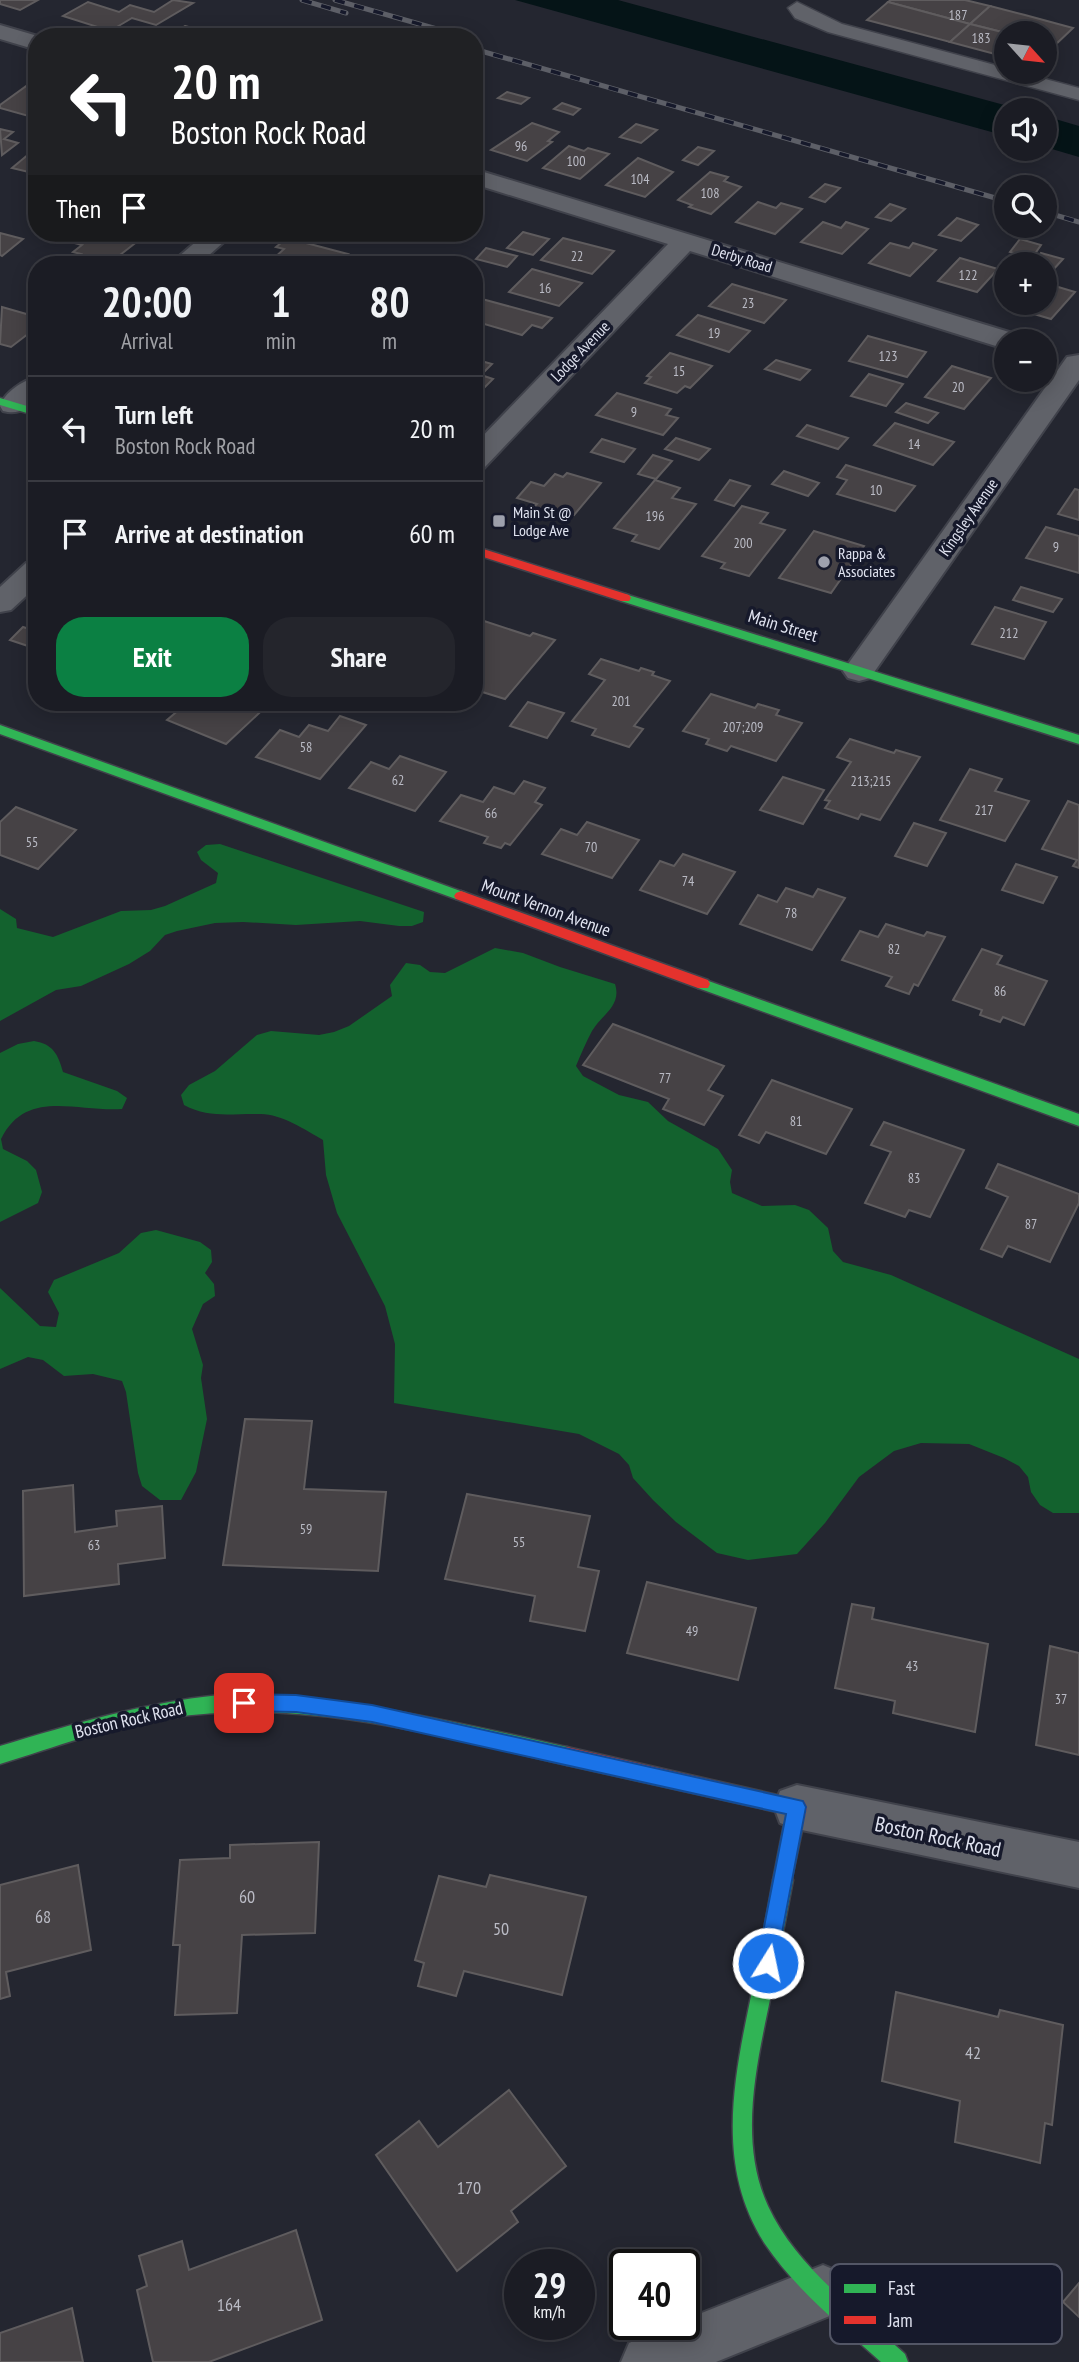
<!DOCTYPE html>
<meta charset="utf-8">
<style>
body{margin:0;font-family:"PT Sans Narrow",sans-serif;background:#24252c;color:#f1f3f6;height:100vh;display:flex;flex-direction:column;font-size:26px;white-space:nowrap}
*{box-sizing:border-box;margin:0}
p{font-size:23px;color:#a0a1a6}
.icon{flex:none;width:38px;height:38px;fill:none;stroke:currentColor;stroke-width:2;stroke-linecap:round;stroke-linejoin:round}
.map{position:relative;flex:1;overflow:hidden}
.drawer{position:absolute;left:28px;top:256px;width:455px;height:455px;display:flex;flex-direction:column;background:#1b1c24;border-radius:28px;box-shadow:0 4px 18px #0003,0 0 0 2px #393a41}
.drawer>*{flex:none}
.top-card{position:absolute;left:28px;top:28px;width:455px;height:214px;border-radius:28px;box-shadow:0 4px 18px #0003,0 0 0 2px #393a41;background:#202124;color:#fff;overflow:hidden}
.needle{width:46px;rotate:117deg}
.fabs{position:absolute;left:994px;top:21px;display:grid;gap:14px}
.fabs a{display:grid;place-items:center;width:63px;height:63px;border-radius:50%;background:#1b1c24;box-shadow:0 4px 18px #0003,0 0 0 2px #393a41;font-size:35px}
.speed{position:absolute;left:504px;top:2249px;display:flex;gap:14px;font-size:35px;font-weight:700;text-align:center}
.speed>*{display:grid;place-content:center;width:91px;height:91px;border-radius:50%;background:#1b1c24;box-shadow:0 4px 18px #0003,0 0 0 2px #393a41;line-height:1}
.speed small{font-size:18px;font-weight:400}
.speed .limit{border:4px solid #111;border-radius:10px;background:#fff;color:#111}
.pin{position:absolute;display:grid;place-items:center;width:60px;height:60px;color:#fff;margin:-30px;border-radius:14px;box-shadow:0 4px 10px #0006}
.me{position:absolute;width:77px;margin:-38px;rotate:10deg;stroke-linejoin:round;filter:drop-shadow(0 0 5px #0008)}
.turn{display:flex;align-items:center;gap:24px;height:147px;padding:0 28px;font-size:32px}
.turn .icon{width:91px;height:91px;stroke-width:2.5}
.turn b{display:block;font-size:49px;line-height:60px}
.then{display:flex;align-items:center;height:66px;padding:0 28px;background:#0003;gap:14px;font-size:26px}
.eta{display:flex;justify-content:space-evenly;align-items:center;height:119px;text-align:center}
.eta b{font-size:42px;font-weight:800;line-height:49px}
.cta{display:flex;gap:14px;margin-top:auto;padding:14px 28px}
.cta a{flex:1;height:80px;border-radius:28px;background:#0b8043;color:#fff;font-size:28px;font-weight:800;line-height:80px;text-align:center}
.cta a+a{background:#24252c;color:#f1f3f6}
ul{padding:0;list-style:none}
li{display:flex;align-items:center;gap:21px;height:105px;padding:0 28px;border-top:2px solid #393a41}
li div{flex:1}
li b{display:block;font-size:26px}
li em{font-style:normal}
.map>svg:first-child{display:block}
</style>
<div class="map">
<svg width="1079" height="2362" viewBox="0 0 1079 2362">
<rect width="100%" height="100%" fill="#242630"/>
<!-- forest -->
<g fill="#13622e">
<path d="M220 844 424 912 423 922 412 926H399L360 921 296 925 243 922 215 923 177 931 165 935 150 951 129 964 81 986 56 990 0 1021V909L16 919 17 928 53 937 121 911 151 910 165 906 216 883 218 873 201 860 197 852 206 845Z"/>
<path d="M495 948 523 953 560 967 615 984C622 1006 602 1014 592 1031 586 1042 581 1054 576 1066L583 1076 619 1095 648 1102 668 1121 718 1149 732 1170 730 1182 732 1193 762 1206 795 1205 809 1210 828 1228 833 1251 843 1262 891 1275 1079 1359V1513H1053L1040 1505 1031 1492 1028 1477 1019 1466 1004 1458 969 1444 921 1443 894 1451 859 1477 825 1523 797 1554 748 1560 717 1553 676 1522 653 1500 633 1478 629 1465 619 1454 579 1434 394 1403 395 1344 385 1306 337 1213 326 1175 323 1140C306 1130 281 1114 261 1114 233 1113 210 1119 184 1105L181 1095 189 1085 215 1071 257 1035 271 1031 319 1035 334 1032 349 1026 392 996 390 985 406 963 420 965 430 972 445 973Z"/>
<path d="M34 1041C53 1044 58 1054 63 1072L117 1091 127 1098 122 1109C76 1112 26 1088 1 1139L3 1149 27 1161 36 1170 42 1192 38 1203 0 1222V1053L18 1044Z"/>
<path d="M156 1230 200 1242 211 1250 212 1262 205 1273 214 1284 215 1296 203 1304 192 1329 203 1365 201 1378 207 1419 196 1472 181 1500H160L142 1486 138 1473 126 1392 122 1381 93 1374 64 1376 43 1360 28 1357 0 1369V1288L40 1326 56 1327 59 1313 48 1292 54 1280 119 1253 141 1233Z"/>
</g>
<!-- water -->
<g fill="#051417">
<path d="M515 0H618L1023 110H1006V136Z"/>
<path d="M1045 116 1079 126V157L1045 147Z"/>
</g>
<!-- building -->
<g fill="#464245" stroke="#5f5c5e" stroke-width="2">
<path d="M0 0H38L20 10 0 4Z"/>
<path d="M173 0 193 3 156 25 132 18 110 31 63 16 88 2 119 12 130 5 154 12Z"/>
<path d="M891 0H965L990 6 970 24 888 2Z"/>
<path d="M888 2 970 24 950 42 867 20Z"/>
<path d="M990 6 1025 15 1073 28 1054 46 1045 43V33H1006L970 24Z"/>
<path d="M970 24 1006 33V57L950 42Z"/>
<path d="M185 26 200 30 193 34 201 37H168Z"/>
<path d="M36 79 37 113 32 117 0 108V105Z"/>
<path d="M507 92 529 98 521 104 498 98Z"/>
<path d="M562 103 580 109 573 115 554 109Z"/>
<path d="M532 123 559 132 548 141 552 142 527 161 491 150Z"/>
<path d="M636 124 657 130 641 143 620 137Z"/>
<path d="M0 129 13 132 4 139 18 143 2 155Z"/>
<path d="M569 146 584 151 588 148 609 154 580 179 543 168Z"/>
<path d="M698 147 714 151 698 165 683 160Z"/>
<path d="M30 153 37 155V174L12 168Z"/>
<path d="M638 158 673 172 645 197 606 185Z"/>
<path d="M710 172 728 177 724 181 741 187 711 214 689 207 692 205 678 200Z"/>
<path d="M825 184 840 188 825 202 810 197Z"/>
<path d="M758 202 776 208 781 203 802 209 775 234 736 222Z"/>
<path d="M890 204 905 209 891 221 876 217Z"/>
<path d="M957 218 978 225 961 241 939 235Z"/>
<path d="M823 222 841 228 846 222 868 229 842 254 801 242Z"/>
<path d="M523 232 549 239 533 255 507 248Z"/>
<path d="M0 233 23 239 2 256 0 255Z"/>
<path d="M83 233H112L138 241 111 262 82 264 72 261 81 254 73 252 82 245 71 242Z"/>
<path d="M287 238 348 254 337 264H286L272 260 284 249 276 247Z"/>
<path d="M563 238 614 251 592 274 541 260Z"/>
<path d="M1020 239 1041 245 1032 258 1010 252Z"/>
<path d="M890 243 909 248 913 243 936 250 910 276 869 263Z"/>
<path d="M486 248 517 256 507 267 476 259Z"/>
<path d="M1041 253 1063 259 1052 271 1045 269V264H1032Z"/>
<path d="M960 258 998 269 977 292 938 281Z"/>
<path d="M532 269 582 283 559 306 509 292Z"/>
<path d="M1045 283 1075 292 1051 319 1007 306 1010 303H1045Z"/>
<path d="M732 284 786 300 764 323 709 306Z"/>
<path d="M482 299 552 318 542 328 532 325 522 335 474 321V307Z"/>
<path d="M2 307 37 317V327L11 347 0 344Z"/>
<path d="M698 315 750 331 729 352 677 335Z"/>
<path d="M868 336 926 352 907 377 849 361Z"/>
<path d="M670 353 712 366 690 388 685 386 677 393 645 383 651 377 647 376Z"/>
<path d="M474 359 492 364 481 375 493 379 480 392 474 391Z"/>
<path d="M776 360 810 370 800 380 765 369Z"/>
<path d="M952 366 991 378 964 409 925 397Z"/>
<path d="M869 374 903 384 886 406 851 396Z"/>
<path d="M617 393 671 409 666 415 678 418 663 435 596 415Z"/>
<path d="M906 403 938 413 928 423 896 412Z"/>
<path d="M895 423 954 442 933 465 874 445Z"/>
<path d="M807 425 848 438 838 449 797 436Z"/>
<path d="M676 438 710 449 699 460 665 449Z"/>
<path d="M602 439 635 449 624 462 591 452Z"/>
<path d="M653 455 672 461 656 479 638 474Z"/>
<path d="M846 465 915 486 895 511 837 494 847 480 837 477Z"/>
<path d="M784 471 819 483 808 496 772 484Z"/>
<path d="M567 473 601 483 574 515 568 513 561 520 530 511 537 504 517 498 531 482 544 486 555 474 563 477Z"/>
<path d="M655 480 680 488 672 498 696 504 659 549 632 541 637 535 614 528Z"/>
<path d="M730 480 750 486 734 506 715 500Z"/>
<path d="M1075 489 1079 490V520L1058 514Z"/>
<path d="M742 506 768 513 760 523 785 530 749 576 721 568 725 563 702 556Z"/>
<path d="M1046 527 1079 536V573L1026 558Z"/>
<path d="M814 531 864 546 831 593 779 578Z"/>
<path d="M1021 587 1062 599 1053 612 1013 600Z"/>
<path d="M995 607 1046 622 1024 659 972 644Z"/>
<path d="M484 621 530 636 533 633 555 640 505 699 479 691 474 696V653L483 643 474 641V632Z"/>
<path d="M37 622V649L10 640 23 627 29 629Z"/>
<path d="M601 659 639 671 641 668 654 672 652 675 670 681 634 726 643 729 629 747 592 735 596 729 572 721 605 680 589 674Z"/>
<path d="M711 694 755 708 758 704 779 710 776 715 802 723 776 761 731 746 727 751 706 744 709 739 683 731Z"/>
<path d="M107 702H140L131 710Z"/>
<path d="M208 702H271L226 744 167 720 187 703 201 709Z"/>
<path d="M528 702 564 713 547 738 510 726Z"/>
<path d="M340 716 366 725 320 779 256 757 280 730 299 737 309 725 328 731Z"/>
<path d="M850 739 894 753 896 750 920 757 880 820 861 814 858 819 825 808 830 801 825 800 851 762 837 757Z"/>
<path d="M400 756 446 772 415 811 349 788 371 762 389 769Z"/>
<path d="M970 769 1002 779 995 791 1029 801 1005 841 940 820Z"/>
<path d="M783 777 824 790 803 824 760 810Z"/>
<path d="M524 781 545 788 535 802 542 805 510 845 505 843 501 848 484 843 488 837 440 821 461 795 483 802 494 787 514 794Z"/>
<path d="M1068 801 1079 805V868L1073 866 1077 860 1042 849Z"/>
<path d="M16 807 76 830 38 869 0 855V822Z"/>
<path d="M587 822 639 840 612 878 542 854 561 829 577 835Z"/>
<path d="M914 823 946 833 927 866 895 856Z"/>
<path d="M683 854 735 872 707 914 640 890 660 861 674 866Z"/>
<path d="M1016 864 1057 877 1043 903 1002 890Z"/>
<path d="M786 888 813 897 818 889 845 898 812 950 740 924 758 895 777 902Z"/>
<path d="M886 924 924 936 927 932 945 937 918 986 914 984 909 994 886 986 892 977 842 960 860 931 878 937Z"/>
<path d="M982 949 1002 956 997 964 1047 981 1024 1025 1003 1017 1000 1022 980 1015 982 1010 953 1000Z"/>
<path d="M613 1024 724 1066 708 1090 723 1096 704 1125 663 1109 669 1099 583 1065Z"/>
<path d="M772 1080 852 1109 826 1154 766 1132 759 1143 739 1135Z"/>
<path d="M884 1122 964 1150 930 1217 909 1210 905 1217 865 1203 891 1152 871 1145Z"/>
<path d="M998 1164 1079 1194V1203L1050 1262 1008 1246 1002 1257 981 1249 1008 1197 986 1188Z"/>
<path d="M245 1419 312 1421 304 1489 386 1492 378 1571 223 1565Z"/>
<path d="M73 1485 75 1532 117 1526 116 1511 162 1506 165 1558 118 1564 119 1584 24 1596 23 1491Z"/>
<path d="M467 1494 590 1516 578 1567 599 1571 585 1631 530 1621 535 1596 445 1579Z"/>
<path d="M647 1582 756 1608 738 1680 627 1653Z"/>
<path d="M852 1604 874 1608 872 1619 988 1644 975 1732 893 1713 895 1701 835 1688Z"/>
<path d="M1050 1646 1079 1653V1755L1036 1745Z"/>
<path d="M319 1842 315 1933 242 1935 237 2013 175 2015 180 1945H173L180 1860 230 1858V1845Z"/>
<path d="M78 1865 91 1950 6 1972 10 1996 0 1999V1885Z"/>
<path d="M490 1875 586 1897 562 1995 464 1971 456 1996 418 1986 424 1963 415 1960 439 1876 486 1887Z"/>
<path d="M896 1992 998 2017 1000 2010 1063 2025 1052 2125 1045 2123 1040 2163 955 2142 960 2101 882 2081Z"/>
<path d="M509 2090 566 2166 511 2211 518 2222 457 2271 376 2155 419 2121 438 2147Z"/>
<path d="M296 2230 322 2320 209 2362H153L137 2290 147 2286 139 2256 182 2241 189 2270Z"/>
<path d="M1079 2283V2317L1063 2302Z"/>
<path d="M72 2308 83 2362H0V2333Z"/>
</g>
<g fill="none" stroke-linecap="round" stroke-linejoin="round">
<!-- lane casing -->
<g stroke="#40424b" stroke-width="3">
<path id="lane" d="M797 2 842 24 1006 68V72H1019L1079 88V100L828 32 795 18 788 8Z"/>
</g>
<!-- street casing -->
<g stroke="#40424b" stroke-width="4">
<g id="street">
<path d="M0 25 41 37H37V50L0 39Z"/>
<path d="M474 169 1019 335 1023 341H1006V348L999 347 690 251 484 468 474 471V445L668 244 474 184Z"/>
<path d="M206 233H234L199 264H170Z"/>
<path d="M1079 355V380L870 678 859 681 848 678 843 671 848 664 1067 357Z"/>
<path d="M37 377V399C25 409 19 415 3 411L0 406C4 393 23 380 37 377Z"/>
<path d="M37 560V586L11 610 0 612V587L26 563Z"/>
<path d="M797 1785 1079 1842V1888L797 1829 780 1823 774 1807 780 1791Z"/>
<path d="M823 2265 842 2273 850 2292 842 2311 716 2362H621L629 2343 675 2324H684V2320Z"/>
</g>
</g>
<!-- fast casing -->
<g stroke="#40424b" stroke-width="3">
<g id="fast">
<path d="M0 398 37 409V416L0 405Z"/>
<path d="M625 594 1079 735V744L621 601 619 598Z"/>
<path d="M0 725 466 893 468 896 466 899H456L0 734Z"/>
<path d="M703 979 1079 1114V1126L698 988 696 984 698 980Z"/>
<path d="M219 1695C340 1694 450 1721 567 1747L574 1750 576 1756 574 1762 567 1765C437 1735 303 1697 169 1718 111 1726 55 1747 0 1764V1746C73 1724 143 1703 219 1695Z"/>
<path d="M783 1871 790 1873 793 1880C786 1917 779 1954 772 1990 758 2059 737 2139 768 2206 796 2267 857 2310 905 2354L908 2362H881C840 2325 796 2290 765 2244 716 2168 733 2083 750 2001 758 1961 766 1920 773 1880L776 1873Z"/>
</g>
</g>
<!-- jam casing -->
<g stroke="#40424b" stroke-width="3">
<g id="jam">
<path d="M474 546 629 595 631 598 629 601H621L474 554Z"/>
<path d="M461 891 708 980 710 984 708 988H698L456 899 454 896 456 893Z"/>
<path d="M567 1747 804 1801 807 1807 790 1887 783 1889 776 1887 773 1880 786 1814 567 1765 560 1762 558 1756 560 1750Z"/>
</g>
</g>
<!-- lane -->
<use href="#lane" fill="#606269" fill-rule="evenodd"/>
<!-- street -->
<use href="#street" fill="#606269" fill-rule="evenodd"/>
<!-- fast -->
<use href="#fast" fill="#30b455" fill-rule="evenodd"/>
<!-- jam -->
<use href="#jam" fill="#e5322d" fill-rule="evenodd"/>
<!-- rail casing -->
<g stroke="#5d5f67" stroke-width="5">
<g id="rail">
<path d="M302 0 346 13"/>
<path d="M335 0 465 37"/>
<path d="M474 49 1006 201"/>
<path d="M1045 212 1079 222"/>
</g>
</g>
<!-- rail -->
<use href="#rail" stroke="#16192b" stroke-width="3.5" stroke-dasharray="10" stroke-linecap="butt"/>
</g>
<!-- route -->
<path fill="#1a73e8" stroke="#114b97" stroke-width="2" d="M244 1694 296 1695 372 1705 803 1801 806 1807 775 1970 768 1973 760 1970 757 1963 786 1814 372 1722 296 1712 244 1711 237 1709 234 1703 237 1697Z"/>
<!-- markers -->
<g fill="#9ea1ad" stroke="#16192b" stroke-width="2.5">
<rect x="492" y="514" width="14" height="14" rx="3.5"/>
<circle cx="824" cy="562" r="7"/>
</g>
<g text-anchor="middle" stroke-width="7" stroke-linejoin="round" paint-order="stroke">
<!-- number labels -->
<g font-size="14" fill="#babbc5">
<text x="958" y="20">187</text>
<text x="981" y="43">183</text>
<text x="521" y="151">96</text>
<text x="576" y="166">100</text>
<text x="640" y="184">104</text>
<text x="710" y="198">108</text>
<text x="577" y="261">22</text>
<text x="968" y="280">122</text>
<text x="545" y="293">16</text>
<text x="748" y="308">23</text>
<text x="714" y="338">19</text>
<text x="888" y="361">123</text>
<text x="679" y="376">15</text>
<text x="958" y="392">20</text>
<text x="634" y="417">9</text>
<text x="914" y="449">14</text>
<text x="876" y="495">10</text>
<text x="655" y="521">196</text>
<text x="743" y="548">200</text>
<text x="1056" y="552">9</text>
<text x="1009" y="638">212</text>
<text x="621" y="706">201</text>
<text x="743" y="732">207;209</text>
<text x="306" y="752">58</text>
<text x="398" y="785">62</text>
<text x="871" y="786">213;215</text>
<text x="984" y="815">217</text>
<text x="491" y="818">66</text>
<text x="32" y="847">55</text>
<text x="591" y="852">70</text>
<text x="688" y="886">74</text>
<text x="791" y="918">78</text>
<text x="894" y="954">82</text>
<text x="1000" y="996">86</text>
<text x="665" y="1083">77</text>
<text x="796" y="1126">81</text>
<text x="914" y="1183">83</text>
<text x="1031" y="1229">87</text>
<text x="306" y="1534">59</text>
<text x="519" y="1547">55</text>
<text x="94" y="1550">63</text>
<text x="692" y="1636">49</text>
<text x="912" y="1671">43</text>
<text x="1061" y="1704">37</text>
</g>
<!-- far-street labels -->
<g font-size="16" fill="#e0e3f0" stroke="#16192b">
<text transform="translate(742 258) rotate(17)" y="6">Derby Road</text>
<text transform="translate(580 351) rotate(-46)" y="6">Lodge Avenue</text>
<text transform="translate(968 517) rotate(-55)" y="6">Kingsley Avenue</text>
</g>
<!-- far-poi labels -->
<g font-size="16" fill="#e0e3f0" stroke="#16192b" text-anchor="start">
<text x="513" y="518">Main St @<tspan x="513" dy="18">Lodge Ave</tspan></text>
<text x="838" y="559">Rappa &amp;<tspan x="838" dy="18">Associates</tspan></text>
</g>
<!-- street labels -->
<g font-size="18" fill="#e0e3f0" stroke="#16192b">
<text transform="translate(783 626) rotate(17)" y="6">Main Street</text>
<text transform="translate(546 908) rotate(20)" y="6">Mount Vernon Avenue</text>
<text transform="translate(129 1720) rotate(-13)" y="6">Boston Rock Road</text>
</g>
<!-- near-number labels -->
<g font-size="18" fill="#babbc5">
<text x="247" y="1903">60</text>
<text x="43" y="1923">68</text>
<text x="501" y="1935">50</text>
<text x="973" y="2059">42</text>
<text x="469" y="2194">170</text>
<text x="229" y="2311">164</text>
</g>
<!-- near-street labels -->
<g font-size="21" fill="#e0e3f0" stroke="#16192b">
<text transform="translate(938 1837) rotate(12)" y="7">Boston Rock Road</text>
</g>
</g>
<!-- legend -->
<rect x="830" y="2264" width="232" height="80" rx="10" fill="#16192b" stroke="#535666" stroke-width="2"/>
<rect x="844" y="2284" width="32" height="9" fill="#30b455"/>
<rect x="844" y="2316" width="32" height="8" fill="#e5322d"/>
<g font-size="19" fill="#e0e3f0">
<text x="888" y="2295">Fast</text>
<text x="888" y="2327">Jam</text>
</g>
</svg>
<div class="fabs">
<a><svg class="needle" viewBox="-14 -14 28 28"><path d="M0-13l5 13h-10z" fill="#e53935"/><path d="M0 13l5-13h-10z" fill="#a0a1a6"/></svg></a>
<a><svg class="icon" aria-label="sound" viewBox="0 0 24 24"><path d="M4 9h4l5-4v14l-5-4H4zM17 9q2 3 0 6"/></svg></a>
<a><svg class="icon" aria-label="search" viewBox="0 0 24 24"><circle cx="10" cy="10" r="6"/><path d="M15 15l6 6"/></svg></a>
<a>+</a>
<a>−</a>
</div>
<div class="speed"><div>29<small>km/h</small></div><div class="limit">40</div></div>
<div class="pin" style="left:244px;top:1703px;background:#d93025"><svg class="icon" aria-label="arrive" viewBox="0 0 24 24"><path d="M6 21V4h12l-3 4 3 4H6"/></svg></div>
<svg class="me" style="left:768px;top:1963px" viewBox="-20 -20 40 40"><circle r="17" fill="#1a73e8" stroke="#fff" stroke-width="3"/><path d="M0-11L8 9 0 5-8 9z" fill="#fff"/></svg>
<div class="top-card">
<div class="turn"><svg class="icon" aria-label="left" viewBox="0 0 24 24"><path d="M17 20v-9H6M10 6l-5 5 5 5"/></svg><div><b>20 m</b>Boston Rock Road</div></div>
<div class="then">Then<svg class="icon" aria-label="arrive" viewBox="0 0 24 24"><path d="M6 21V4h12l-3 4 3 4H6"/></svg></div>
</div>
<section class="drawer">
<div class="eta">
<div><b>20:00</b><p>Arrival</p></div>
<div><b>1</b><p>min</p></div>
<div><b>80</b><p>m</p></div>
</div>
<ul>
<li><svg class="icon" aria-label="left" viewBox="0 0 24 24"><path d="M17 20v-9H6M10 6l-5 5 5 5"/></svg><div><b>Turn left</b><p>Boston Rock Road</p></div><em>20 m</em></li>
<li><svg class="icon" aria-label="arrive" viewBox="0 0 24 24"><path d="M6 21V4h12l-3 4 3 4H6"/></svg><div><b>Arrive at destination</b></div><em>60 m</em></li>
</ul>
<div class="cta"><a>Exit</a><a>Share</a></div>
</section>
</div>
